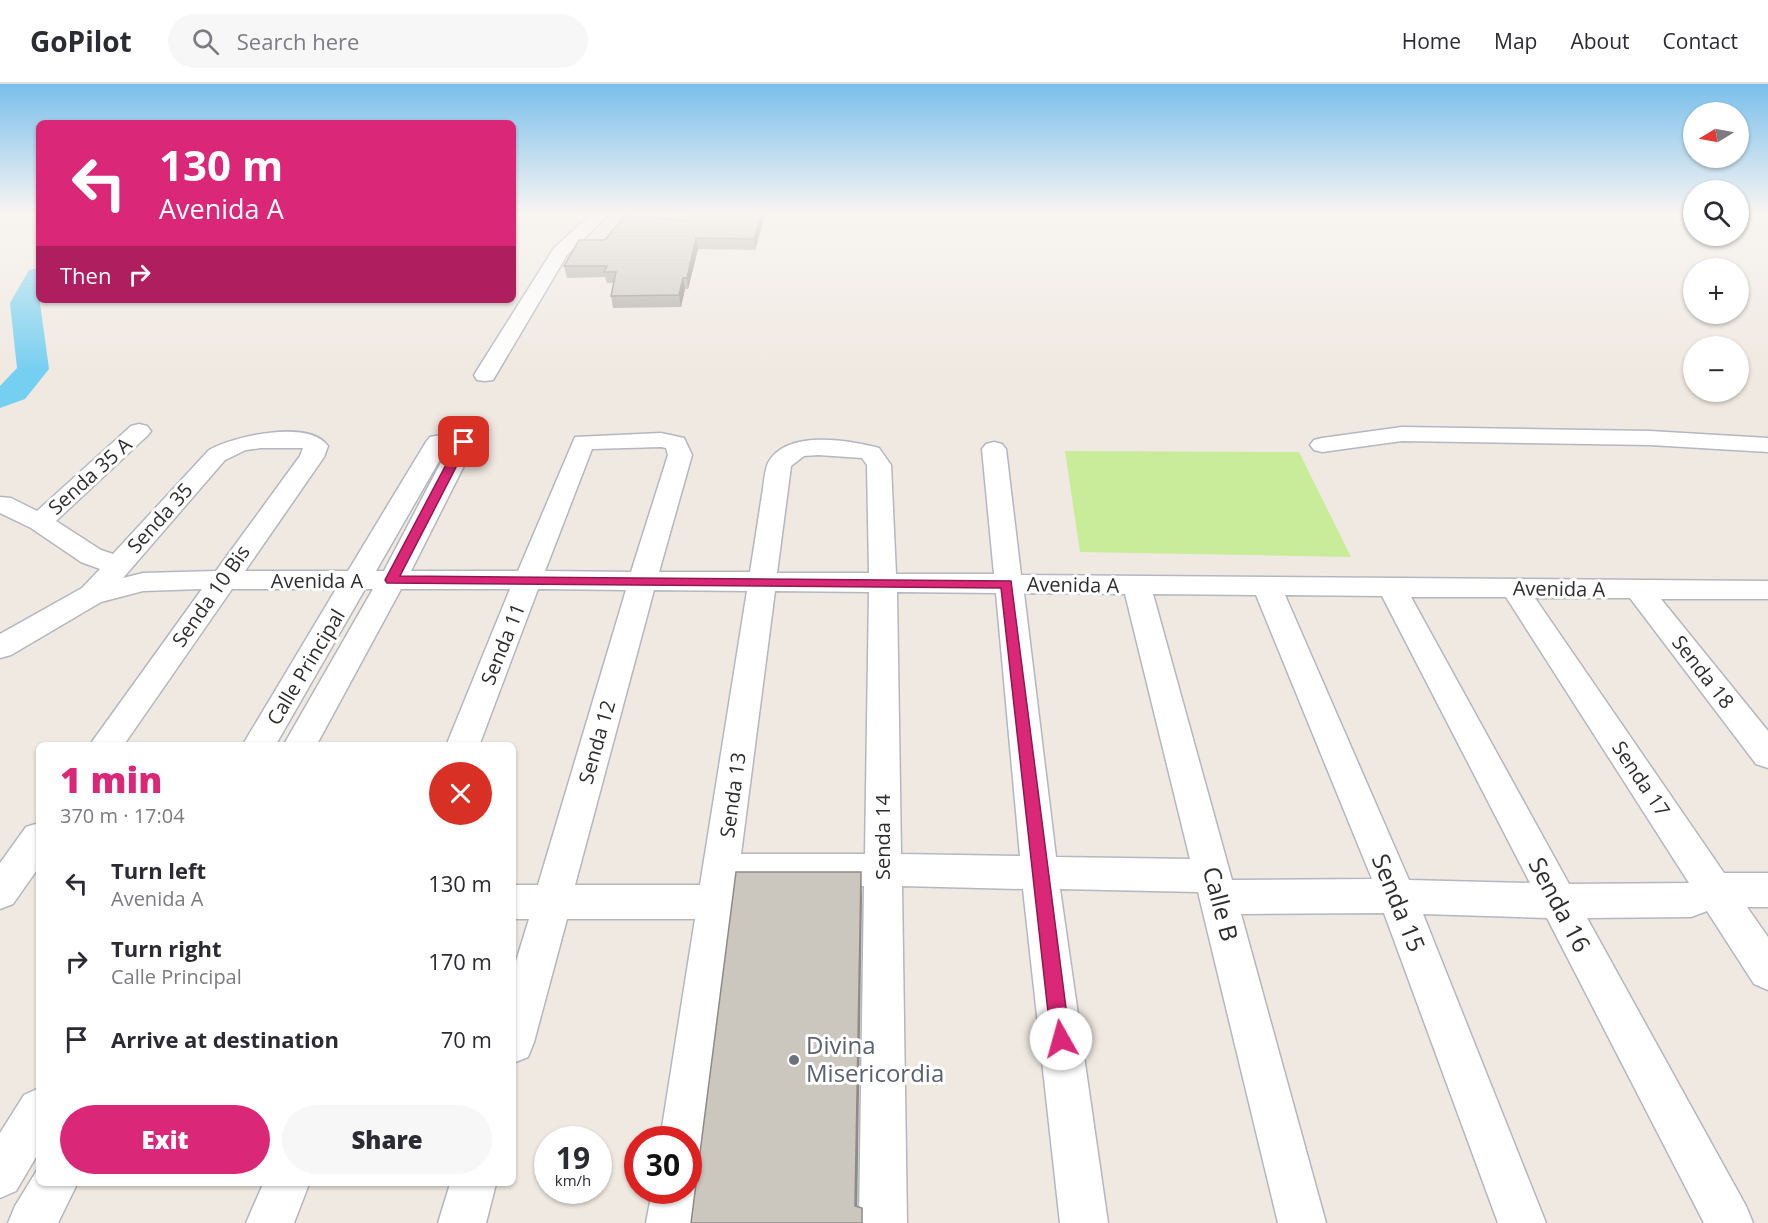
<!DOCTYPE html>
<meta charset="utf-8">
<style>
body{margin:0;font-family:"Open Sans",sans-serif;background:#f7f7f7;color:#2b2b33;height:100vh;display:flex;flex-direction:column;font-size:22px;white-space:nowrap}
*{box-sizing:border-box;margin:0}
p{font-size:20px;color:#7c7c81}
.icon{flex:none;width:33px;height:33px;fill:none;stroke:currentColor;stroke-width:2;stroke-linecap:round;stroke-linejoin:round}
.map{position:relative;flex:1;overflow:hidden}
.side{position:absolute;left:36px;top:658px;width:480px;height:444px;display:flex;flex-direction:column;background:#fff;border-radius:9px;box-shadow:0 2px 4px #0004}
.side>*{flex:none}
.top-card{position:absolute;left:36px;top:36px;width:480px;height:183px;border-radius:9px;box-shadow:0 2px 4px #0004;background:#db2777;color:#fff;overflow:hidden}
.needle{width:39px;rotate:260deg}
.buttons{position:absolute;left:1683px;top:18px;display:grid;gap:12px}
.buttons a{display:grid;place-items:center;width:66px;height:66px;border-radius:50%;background:#fff;box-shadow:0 2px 4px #0004;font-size:30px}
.speed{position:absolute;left:534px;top:1042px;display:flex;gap:12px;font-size:30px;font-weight:700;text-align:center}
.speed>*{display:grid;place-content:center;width:78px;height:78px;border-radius:50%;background:#fff;box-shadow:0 2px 4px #0004;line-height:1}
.speed small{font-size:15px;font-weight:400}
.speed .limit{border:9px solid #d22;background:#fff;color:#111}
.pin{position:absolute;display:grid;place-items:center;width:51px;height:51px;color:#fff;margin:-26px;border-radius:12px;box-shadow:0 3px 9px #0006}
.me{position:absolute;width:66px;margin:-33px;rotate:353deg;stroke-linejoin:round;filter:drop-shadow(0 0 4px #0008)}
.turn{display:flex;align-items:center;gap:21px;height:126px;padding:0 24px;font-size:27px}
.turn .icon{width:78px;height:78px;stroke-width:2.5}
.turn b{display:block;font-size:42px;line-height:51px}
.then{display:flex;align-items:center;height:57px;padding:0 24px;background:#0003;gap:12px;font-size:22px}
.round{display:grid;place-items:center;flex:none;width:63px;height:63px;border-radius:32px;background:#f7f7f7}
.headline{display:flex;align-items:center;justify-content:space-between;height:102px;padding:0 24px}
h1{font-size:36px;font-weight:800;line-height:45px;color:#db2777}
.button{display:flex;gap:12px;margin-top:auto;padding:12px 24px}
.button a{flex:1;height:69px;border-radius:36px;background:#db2777;color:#fff;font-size:24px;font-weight:800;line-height:69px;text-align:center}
.button a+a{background:#f7f7f7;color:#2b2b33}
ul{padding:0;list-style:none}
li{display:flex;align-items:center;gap:18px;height:78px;padding:0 24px}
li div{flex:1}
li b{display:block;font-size:22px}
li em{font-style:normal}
header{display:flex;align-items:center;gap:36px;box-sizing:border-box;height:84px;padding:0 30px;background:#fff;border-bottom:2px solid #e1e1e2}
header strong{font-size:28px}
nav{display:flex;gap:33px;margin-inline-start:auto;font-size:21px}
.search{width:420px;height:54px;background:#f7f7f7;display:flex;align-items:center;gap:15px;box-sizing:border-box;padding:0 21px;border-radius:33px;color:#7c7c81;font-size:22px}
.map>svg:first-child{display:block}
</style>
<header>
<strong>GoPilot</strong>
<div class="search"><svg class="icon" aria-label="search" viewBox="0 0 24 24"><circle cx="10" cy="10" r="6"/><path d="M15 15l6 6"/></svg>Search here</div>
<nav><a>Home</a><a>Map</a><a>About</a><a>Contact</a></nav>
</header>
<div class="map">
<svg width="1768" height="1139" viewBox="0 0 1768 1139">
<rect width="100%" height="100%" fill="#efe9e1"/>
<!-- pitch -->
<path fill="#c9ec9a" d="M1065 367 1299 368 1351 473 1080 468Z"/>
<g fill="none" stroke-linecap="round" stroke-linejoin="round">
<!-- river -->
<path fill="#75cff0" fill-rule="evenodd" d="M39 184V216H41L40 219 49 285 25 315 0 324V302L17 284 10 219 29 186Z"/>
<!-- minor casing -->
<g stroke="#b4b7c1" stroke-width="3">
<g id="minor">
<path d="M594 128H611L567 171 493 296 485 297 477 296 474 291 554 164Z"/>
<path d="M139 340 147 342 151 347 147 352 56 437 101 466 113 470 209 366C234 352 309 335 328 362L324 373 245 487H348L426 358 430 353C443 350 459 350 472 353L476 358 411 487H518L575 353 661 349 684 354 692 371 659 488H750C754 463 758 437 762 411 764 401 764 388 768 379 786 345 849 356 879 364L891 381 896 490H994L982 365 986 360 994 358 1002 360 1006 365 1021 491 1768 497V515H1661L1768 647V684L1756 680 1630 514H1535L1724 789H1768V823H1747L1768 853V906L1754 900 1707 827 1691 833 1587 834 1746 1122 1753 1139H1704L1547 834 1423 830 1546 1139H1498L1384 829 1241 830 1326 1139H1278L1198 808 1060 805 1108 1139H1060L1023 805 902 802 907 1139H859L864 802H737L704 1056 698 1072 688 1076V1056H660L695 835H567L534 958 528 973 513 979V887L529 835H513V801H538L626 506 538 505 479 662H446L510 505H401L316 662H283L373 505H365L275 662H242L336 505H232L123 662H89L202 505 143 507 101 518 11 571 0 574V550L82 504 100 485 81 478 31 444 0 429V413L11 414 37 427 131 342ZM661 363 666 364 668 371 631 488 545 487 592 365ZM261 364H303L300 372 216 487 143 489 123 494 225 376 246 366ZM446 365H448L384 487H376ZM818 371 862 374 867 381 869 489H777L791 382 804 372ZM654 506 747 507 700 801H575ZM775 507 869 508 865 770H741ZM897 508 996 509 1020 772 901 770ZM1024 509 1125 510 1190 775 1056 773ZM1153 510 1256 511 1372 795 1232 796ZM1285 511 1382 512 1530 799 1409 796ZM1411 513H1506L1689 799 1569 800Z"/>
<path d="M1402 343 1650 347 1768 354V368L1650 361 1402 357 1322 368 1314 366 1310 361 1314 356 1322 354Z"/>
<path d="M39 739V783L13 820 0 825V779L26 743Z"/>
<path d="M39 1004V1068L16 1107 0 1114V1049L24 1011Z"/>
<path d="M39 1083V1100H77L58 1139H8L15 1122Z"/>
<path d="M688 1089 691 1091 698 1107 694 1139H646L652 1107H688Z"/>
<path d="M263 1100H309L294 1139H246Z"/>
<path d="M450 1100H496L486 1139H438Z"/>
</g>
</g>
<!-- minor -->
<use href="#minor" fill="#fff" fill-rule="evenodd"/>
</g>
<!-- wall -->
<path fill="#afaba4" d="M687 128H766L755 166 698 165 688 205H685L681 223 613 224 611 212 614 199H607L605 193 567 194 564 182 605 156 684 136Z"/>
<!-- shaded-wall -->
<g fill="#8e8b86">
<path d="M762 128H766L755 166 754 155Z"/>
<path d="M696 154 698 165 688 205 687 194Z"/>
<path d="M683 194 685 205 681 223 679 211Z"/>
<path d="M861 788 862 814 857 1139 855 1122Z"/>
</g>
<!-- building -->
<g fill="#cbc7bf" stroke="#8e8b86" stroke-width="1.5">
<path d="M687 128H762L754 155 696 154 687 194H683L679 211 611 212 616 188H604L607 182H564L579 156H605L624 132 684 136Z"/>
<path d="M736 788H861L855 1122 862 1124V1139H691Z"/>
</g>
<!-- sky -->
<linearGradient id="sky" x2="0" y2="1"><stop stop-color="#7abfeb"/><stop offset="0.45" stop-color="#f8f5f2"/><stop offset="1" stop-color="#f8f5f2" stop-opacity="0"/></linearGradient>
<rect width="1768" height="287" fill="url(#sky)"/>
<!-- route -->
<path fill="#db2777" stroke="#8e194d" stroke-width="1.5" d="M464 354 469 358 400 492 1011 497 1070 955 1067 962 1061 965 1054 962 1051 955 1001 504 387 499 385 496 458 358Z"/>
<!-- markers -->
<circle fill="#6b7280" stroke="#fff" stroke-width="2" cx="794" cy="976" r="6"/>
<g text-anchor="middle" stroke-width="6" stroke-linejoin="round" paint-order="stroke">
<!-- street labels -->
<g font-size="20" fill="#2e2e2e" stroke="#fff">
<text transform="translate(90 392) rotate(-42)" y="7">Senda 35 A</text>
<text transform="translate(160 434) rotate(-48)" y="7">Senda 35</text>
<text x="317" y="504">Avenida A</text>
<text transform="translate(1073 501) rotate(1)" y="7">Avenida A</text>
<text transform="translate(1559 505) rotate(1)" y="7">Avenida A</text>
<text transform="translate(211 512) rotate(-55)" y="7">Senda 10 Bis</text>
<text transform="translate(503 560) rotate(-68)" y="7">Senda 11</text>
<text transform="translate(306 583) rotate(-59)" y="7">Calle Principal</text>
<text transform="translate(1703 588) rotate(52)" y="7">Senda 18</text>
<text transform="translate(597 658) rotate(-74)" y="7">Senda 12</text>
<text transform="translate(1641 695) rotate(56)" y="7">Senda 17</text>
<text transform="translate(733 711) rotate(-82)" y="7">Senda 13</text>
<text transform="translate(883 753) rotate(-90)" y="7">Senda 14</text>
</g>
<!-- near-street labels -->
<g font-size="24" fill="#2e2e2e" stroke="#fff">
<text transform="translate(1398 819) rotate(68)" y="8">Senda 15</text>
<text transform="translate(1220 820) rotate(75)" y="8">Calle B</text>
<text transform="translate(1559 821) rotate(62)" y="8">Senda 16</text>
</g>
<!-- near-worship labels -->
<g font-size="24" fill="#5b616d" stroke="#fff" text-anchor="start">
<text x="806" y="970">Divina<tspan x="806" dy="28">Misericordia</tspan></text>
</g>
</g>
</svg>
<div class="buttons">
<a><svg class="needle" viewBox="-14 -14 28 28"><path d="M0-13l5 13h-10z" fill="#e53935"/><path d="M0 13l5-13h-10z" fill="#7c7c81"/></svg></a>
<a><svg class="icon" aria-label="search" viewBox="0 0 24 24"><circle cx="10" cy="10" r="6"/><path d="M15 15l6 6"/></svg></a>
<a>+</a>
<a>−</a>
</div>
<div class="speed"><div>19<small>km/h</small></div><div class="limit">30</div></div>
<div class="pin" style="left:464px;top:358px;background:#d93025"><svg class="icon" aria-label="arrive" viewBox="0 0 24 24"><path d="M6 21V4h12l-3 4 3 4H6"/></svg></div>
<svg class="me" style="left:1061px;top:955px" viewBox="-20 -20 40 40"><circle r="19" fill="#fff"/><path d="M0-13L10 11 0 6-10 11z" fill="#db2777"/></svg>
<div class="top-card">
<div class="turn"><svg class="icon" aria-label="left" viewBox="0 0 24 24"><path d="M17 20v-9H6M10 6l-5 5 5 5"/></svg><div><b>130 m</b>Avenida A</div></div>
<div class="then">Then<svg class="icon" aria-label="right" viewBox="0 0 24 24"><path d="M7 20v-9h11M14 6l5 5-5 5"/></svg></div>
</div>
<section class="side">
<div class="headline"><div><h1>1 min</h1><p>370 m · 17:04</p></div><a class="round" style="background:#d93025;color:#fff"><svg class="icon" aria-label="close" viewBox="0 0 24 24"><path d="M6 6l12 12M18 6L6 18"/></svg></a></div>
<ul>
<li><svg class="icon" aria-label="left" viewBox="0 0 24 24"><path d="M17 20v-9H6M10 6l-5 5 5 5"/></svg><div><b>Turn left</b><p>Avenida A</p></div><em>130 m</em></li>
<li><svg class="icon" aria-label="right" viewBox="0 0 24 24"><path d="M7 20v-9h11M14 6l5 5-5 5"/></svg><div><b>Turn right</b><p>Calle Principal</p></div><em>170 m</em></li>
<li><svg class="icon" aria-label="arrive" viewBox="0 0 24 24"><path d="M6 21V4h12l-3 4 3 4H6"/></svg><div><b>Arrive at destination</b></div><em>70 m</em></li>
</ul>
<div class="button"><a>Exit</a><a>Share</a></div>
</section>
</div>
